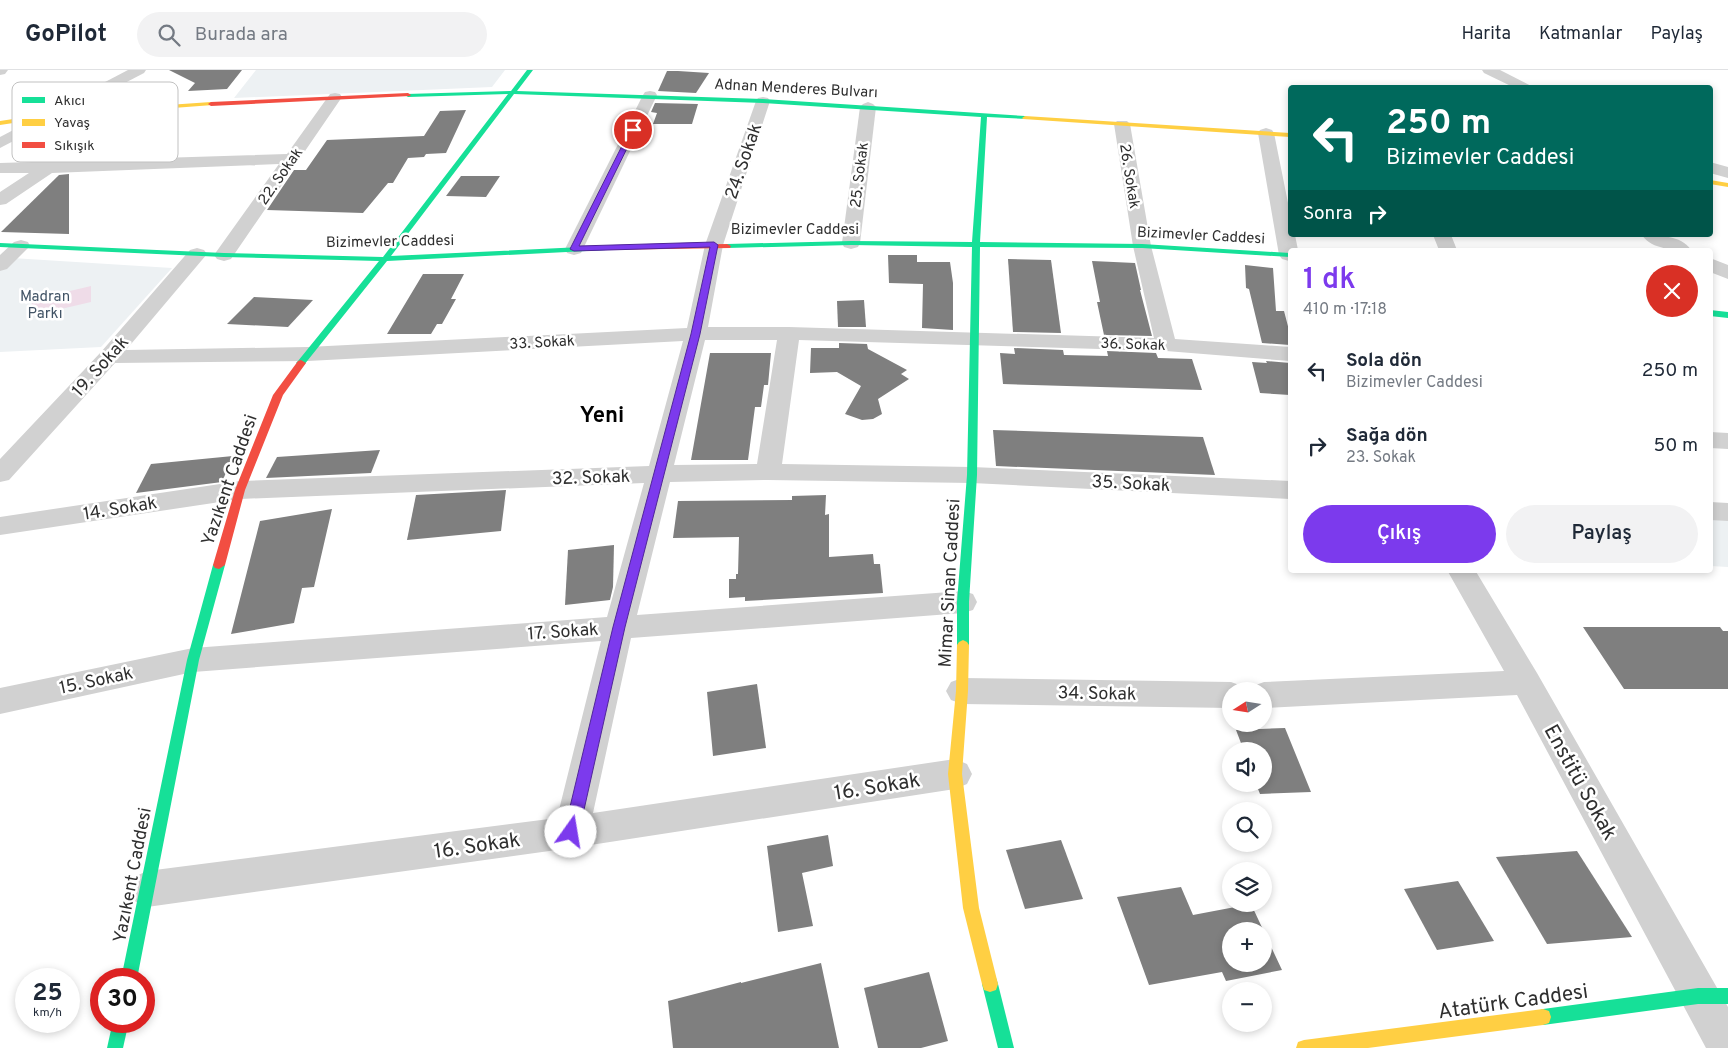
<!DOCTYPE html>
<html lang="tr">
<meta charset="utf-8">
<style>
body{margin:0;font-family:Overpass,sans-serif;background:#f2f2f3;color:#1f2937;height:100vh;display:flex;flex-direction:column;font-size:19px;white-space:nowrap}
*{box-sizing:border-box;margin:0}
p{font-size:16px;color:#747a83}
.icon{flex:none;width:28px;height:28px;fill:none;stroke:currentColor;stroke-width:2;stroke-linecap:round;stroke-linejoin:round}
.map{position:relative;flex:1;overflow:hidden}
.side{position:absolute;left:1288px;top:178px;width:425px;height:325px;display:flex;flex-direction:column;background:#fff;border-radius:5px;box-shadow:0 2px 8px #0003}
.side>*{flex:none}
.guide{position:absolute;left:1288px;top:15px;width:425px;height:152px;border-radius:5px;box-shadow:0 2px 8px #0003;background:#00695c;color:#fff;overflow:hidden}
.needle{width:32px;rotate:258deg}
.buttons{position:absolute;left:1222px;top:612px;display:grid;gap:10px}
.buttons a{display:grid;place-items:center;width:50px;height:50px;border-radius:50%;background:#fff;box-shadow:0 2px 8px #0003;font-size:25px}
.speed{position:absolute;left:15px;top:898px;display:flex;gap:10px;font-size:25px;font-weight:700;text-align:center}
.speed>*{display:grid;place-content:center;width:65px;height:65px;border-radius:50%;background:#fff;box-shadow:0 2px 8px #0003;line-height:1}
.speed small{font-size:12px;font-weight:400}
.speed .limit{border:8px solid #d22;background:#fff;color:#111}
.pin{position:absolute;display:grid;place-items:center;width:42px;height:42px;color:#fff;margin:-21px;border:2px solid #fff;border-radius:50%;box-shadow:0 1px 5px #0007}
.me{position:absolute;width:55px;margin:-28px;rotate:13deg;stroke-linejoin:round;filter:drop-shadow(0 0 4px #0008)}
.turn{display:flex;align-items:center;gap:18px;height:105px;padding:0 15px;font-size:22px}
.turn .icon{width:65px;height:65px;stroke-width:2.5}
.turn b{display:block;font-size:35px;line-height:42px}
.then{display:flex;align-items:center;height:48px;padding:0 15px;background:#0003;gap:10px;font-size:19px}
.round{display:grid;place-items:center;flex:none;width:52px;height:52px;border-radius:26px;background:#f2f2f3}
.headline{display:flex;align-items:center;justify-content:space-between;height:85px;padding:0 15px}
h1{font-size:30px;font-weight:600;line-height:38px;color:#7c3aed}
.button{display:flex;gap:10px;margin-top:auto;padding:10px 15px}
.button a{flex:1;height:58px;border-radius:30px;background:#7c3aed;color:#fff;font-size:20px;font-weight:600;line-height:58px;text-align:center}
.button a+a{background:#f2f2f3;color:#1f2937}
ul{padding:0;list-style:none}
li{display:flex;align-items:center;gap:15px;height:75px;padding:0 15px}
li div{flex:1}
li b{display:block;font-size:19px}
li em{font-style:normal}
header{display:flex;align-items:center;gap:30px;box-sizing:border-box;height:70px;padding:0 25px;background:#fff;border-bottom:1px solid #e0e1e3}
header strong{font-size:24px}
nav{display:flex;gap:28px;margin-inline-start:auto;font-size:18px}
.search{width:350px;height:45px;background:#f2f2f3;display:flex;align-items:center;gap:12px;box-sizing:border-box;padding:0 18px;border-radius:28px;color:#747a83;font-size:19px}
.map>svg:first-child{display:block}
</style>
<header>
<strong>GoPilot</strong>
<div class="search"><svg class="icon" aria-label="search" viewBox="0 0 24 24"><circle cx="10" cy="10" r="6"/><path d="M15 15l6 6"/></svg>Burada ara</div>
<nav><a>Harita</a><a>Katmanlar</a><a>Paylaş</a></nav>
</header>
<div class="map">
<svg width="1728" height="978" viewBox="0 0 1728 978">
<rect width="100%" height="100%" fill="#fff"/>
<!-- green -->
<g fill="#edf1f3">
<path d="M256 0H505L492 17 234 28Z"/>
<path d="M12 188 172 198 101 277 0 282V199Z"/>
<path d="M1710 450H1728V497L1710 496Z"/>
</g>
<!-- water -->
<path fill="#efdce8" d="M91 216V232L31 246 32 230Z"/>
<!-- building -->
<g fill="#7f7f7f" fill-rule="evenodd">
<path d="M169 0H242L227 19 188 21 195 13Z"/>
<path d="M667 1H678L709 3 696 23 658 21Z"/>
<path d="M655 33 698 34 692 54H653L657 43 651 42Z"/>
<path d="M466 40 446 83 426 84 424 87 408 88 393 113H388L363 143 267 140 294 100H306L327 70 424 66 440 41Z"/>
<path d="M69 104V164L1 162 59 105Z"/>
<path d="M461 106H500L486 127 446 126Z"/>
<path d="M888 185H917V192H950L953 213V260L922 258 923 214 889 213Z"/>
<path d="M1008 189 1051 190 1061 263 1013 262Z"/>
<path d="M1092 191 1135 193 1141 220H1140L1152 266 1104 265 1097 232H1100Z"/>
<path d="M1245 195 1273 198 1276 241H1284L1290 264V275L1262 273 1249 219 1246 218Z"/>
<path d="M423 204H464L451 229H456L442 254H437L431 264H387Z"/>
<path d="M254 227 313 230 288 257 227 254Z"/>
<path d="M864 230 866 257H838L837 231Z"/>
<path d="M839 273 867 274 868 279 907 300 901 304 909 309 878 329 882 344 873 349 862 350 845 344 861 316 837 302 810 303 811 278H839Z"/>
<path d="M1014 278 1063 280 1064 285 1108 286 1107 281 1156 283 1158 288 1192 289 1202 320 1003 314 1000 283 1015 284Z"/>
<path d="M710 283H771L768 315H764L761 337H755L748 390H691Z"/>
<path d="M1266 291 1290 293V325L1260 323 1252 292 1267 293Z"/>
<path d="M993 360 1203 367 1215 405 996 396Z"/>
<path d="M380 380 371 403 266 408 277 387Z"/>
<path d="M233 386 222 412 136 423 151 394Z"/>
<path d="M506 420 501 461 407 470 416 425Z"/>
<path d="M826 425 825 445 829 444V487L873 484 874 494H880L883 523 745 531V527L729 528V509H736V504H738L739 467 673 468 678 431 792 430V426Z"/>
<path d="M332 439 314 517 302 518 294 553 231 564 260 451Z"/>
<path d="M614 475 613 517 610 530 565 535 568 480Z"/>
<path d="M1583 557H1720L1723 561H1728V619H1624Z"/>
<path d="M757 614 766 678 713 686 707 622Z"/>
<path d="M1285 658 1311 722 1260 724 1256 714H1264V681H1244L1236 660Z"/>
<path d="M828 765 833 796 802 803 813 856 778 862 767 776Z"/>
<path d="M1061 770 1083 829 1025 839 1006 780Z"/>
<path d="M1577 781 1632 867 1547 874 1496 787Z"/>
<path d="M1458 811 1494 871 1437 880 1404 819Z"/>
<path d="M1181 817 1193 845 1251 834 1282 900 1226 911 1222 902 1149 915 1117 827ZM1231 861H1264V894H1231Z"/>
<path d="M821 893 839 978H673L668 931 741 912V913Z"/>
<path d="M929 902 948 971 921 978H878L864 918Z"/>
</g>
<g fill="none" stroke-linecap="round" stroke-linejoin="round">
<!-- street -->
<g fill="#d1d1d1" fill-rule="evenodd">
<path d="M0 0H8L5 4 0 5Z"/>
<path d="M128 0H146L144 3 0 78V67Z"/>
<path d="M1482 0H1500L1535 18H1515L1484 3Z"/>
<path d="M650 21 655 22 657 25 583 179 581 183 574 185 567 183 565 179 643 25 645 22Z"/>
<path d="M335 23 340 24 342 27 231 189 224 191 217 189 214 185 279 94 52 103 6 134 0 135V122L29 103H0V93L287 84 330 24Z"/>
<path d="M763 27 768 28 770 31 723 175 708 257H789L1154 268 1133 176 1114 54 1117 51H1127L1130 54 1151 176 1175 269 1290 277V291L1166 281 799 270 782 394 972 397 1290 411V429L972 413 768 410 670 412 637 545 963 521 973 524 977 532 973 540 963 543 631 568 593 743 955 689 967 694 972 704 967 714 955 719 571 778 147 837 134 831 129 819 134 807 147 801 557 748 601 571 193 602 0 644V618L193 578 607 547 644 413 240 429 0 465V447L240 411 649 396 683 271 308 291 115 293 9 410 0 412V389L101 282 190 180 197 178 204 180 207 184 126 280 308 277 687 258 705 175 756 31 758 28ZM705 270H777L757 394 674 395Z"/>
<path d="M868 32 873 34 876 37 860 173 858 177 851 179 844 177 842 173 860 37 863 34Z"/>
<path d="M1266 58 1272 60 1274 63 1290 143V165H1295L1298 180H1290L1289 191 1282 189 1279 185 1258 63 1260 60Z"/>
<path d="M1710 92 1728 97V108L1710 103Z"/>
<path d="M1433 165H1451L1457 180H1439Z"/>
<path d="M1642 165C1658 165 1681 165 1691 180 1675 180 1652 180 1642 165Z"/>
<path d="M21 170 28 172 30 176 7 199 0 201V185L14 172Z"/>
<path d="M1710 188 1728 195V209L1710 202Z"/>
<path d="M1710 362 1728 363V379L1710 378Z"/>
<path d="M1710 432 1728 433V451L1710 450Z"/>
<path d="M1447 500H1475L1537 603 1728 937V978H1706L1517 625 1264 638V621H1250L1253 616 1264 612 1504 601Z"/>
<path d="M962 608 1231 612 1242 616 1245 621H1231V638L962 634 951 630 946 621 951 612Z"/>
</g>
<!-- fast -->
<g fill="#16e098" fill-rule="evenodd">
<path d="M527 0H533L517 21 763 29 1025 46 1028 48 1027 49 987 47 980 172 1142 174 1290 183V187L1142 178 980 177 977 405 969 532V575L967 578H959L957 575V532L967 405 972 177 851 175 727 178 723 176 727 174 851 171 972 172 981 47 763 33 514 24 391 186 603 176H606V180L387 191 304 295 301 296 296 293 298 291 379 191 224 187 0 177V173L224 183 383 187 508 24 408 27 405 25 406 24 511 21Z"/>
<path d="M1710 240 1728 242V248L1710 246Z"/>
<path d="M219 491 225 495 199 590 137 909H121L187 590 213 495Z"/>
<path d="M990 906 996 908 998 914 1014 978H998L982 914 984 908Z"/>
<path d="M1698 918H1728V934H1698L1543 955 1537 953 1535 947 1537 941 1543 939Z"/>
<path d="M113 951H129L123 978H107Z"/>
</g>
<!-- slow -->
<g fill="#ffcf43" fill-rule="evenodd">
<path d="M211 32 214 34 213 35 53 47 0 55V51L53 43Z"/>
<path d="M1025 46 1290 63V67L1023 49 1022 48Z"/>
<path d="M1710 110 1728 113V117L1710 114Z"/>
<path d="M963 570 967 572 969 575 968 621 962 704 979 838 998 914 996 920 990 922 984 920 982 914 963 838 948 704 956 621 957 575 959 572Z"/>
<path d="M1543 939 1549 941 1551 947 1549 953 1543 955 1368 978H1296L1298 972 1304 970Z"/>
</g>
<!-- jam -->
<g fill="#f24e42" fill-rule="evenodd">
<path d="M408 23 411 25 410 26 211 36 208 34 211 32Z"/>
<path d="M727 174 731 176 730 178 603 180 599 178 603 176Z"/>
<path d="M301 290 306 293 283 325 245 420 225 495 219 499 215 498 213 495 235 420 273 325 298 291Z"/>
</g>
</g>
<!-- route -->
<path fill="#7c3aed" stroke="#51269a" d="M633 58 636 60 579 176 714 172 718 175 700 264 625 557 579 762 576 767 571 769 566 767 564 762 613 557 691 264 710 177 574 181 570 179 630 60Z"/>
<g text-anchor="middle" stroke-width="5" stroke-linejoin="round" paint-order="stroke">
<!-- far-street labels -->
<g font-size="15" fill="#2f2f2f" stroke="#fff">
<text transform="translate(796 18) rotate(3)" y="5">Adnan Menderes Bulvarı</text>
<text transform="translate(859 105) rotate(-83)" y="5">25. Sokak</text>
<text transform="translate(280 106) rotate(-55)" y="5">22. Sokak</text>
<text transform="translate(1130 106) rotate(81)" y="5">26. Sokak</text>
<text x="795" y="164">Bizimevler Caddesi</text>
<text transform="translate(1201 165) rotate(3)" y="5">Bizimevler Caddesi</text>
<text transform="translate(390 171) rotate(-1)" y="5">Bizimevler Caddesi</text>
<text transform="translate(542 272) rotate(-3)" y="5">33. Sokak</text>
<text transform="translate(1133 274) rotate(2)" y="5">36. Sokak</text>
</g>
<!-- far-park labels -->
<g font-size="15" fill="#415365" stroke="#fff">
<text x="45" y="231">Madran<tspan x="45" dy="17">Parkı</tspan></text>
</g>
<!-- street labels -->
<g font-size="18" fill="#2f2f2f" stroke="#fff">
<text transform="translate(743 91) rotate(-71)" y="6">24. Sokak</text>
<text transform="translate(100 296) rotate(-48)" y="6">19. Sokak</text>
<text transform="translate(591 407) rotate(-2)" y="6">32. Sokak</text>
<text transform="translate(229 410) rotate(-71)" y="6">Yazıkent Caddesi</text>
<text transform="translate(1131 413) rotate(3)" y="6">35. Sokak</text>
<text transform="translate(120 438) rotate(-9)" y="6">14. Sokak</text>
<text transform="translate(949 513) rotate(-87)" y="6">Mimar Sinan Caddesi</text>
<text transform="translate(563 561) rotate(-4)" y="6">17. Sokak</text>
<text transform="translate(96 610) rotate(-12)" y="6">15. Sokak</text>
<text transform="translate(1097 623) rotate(1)" y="6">34. Sokak</text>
<text transform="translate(132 805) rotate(-79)" y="6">Yazıkent Caddesi</text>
</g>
<!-- near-street labels -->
<g font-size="21" fill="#2f2f2f" stroke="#fff">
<text transform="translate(1581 712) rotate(61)" y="7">Enstitü Sokak</text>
<text transform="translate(877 716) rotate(-9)" y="7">16. Sokak</text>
<text transform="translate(477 775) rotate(-8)" y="7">16. Sokak</text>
<text transform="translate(1513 931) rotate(-8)" y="7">Atatürk Caddesi</text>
</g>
<!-- district labels -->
<g font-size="22" font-weight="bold" fill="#000" stroke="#fff">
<text x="602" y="352">Yeni</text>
</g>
</g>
<!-- legend -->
<rect x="12" y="12" width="166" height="80" rx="8" fill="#fff" stroke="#c1c1c1" stroke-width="1"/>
<rect x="22" y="27" width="23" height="6" fill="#16e098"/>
<rect x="22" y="49" width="23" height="7" fill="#ffcf43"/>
<rect x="22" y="72" width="23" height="6" fill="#f24e42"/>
<g font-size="14" fill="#2f2f2f">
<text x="54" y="35">Akıcı</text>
<text x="54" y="57">Yavaş</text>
<text x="54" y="80">Sıkışık</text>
</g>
</svg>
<div class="buttons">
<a><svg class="needle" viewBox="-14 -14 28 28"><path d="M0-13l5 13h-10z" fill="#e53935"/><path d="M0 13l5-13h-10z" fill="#747a83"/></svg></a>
<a><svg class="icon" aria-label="sound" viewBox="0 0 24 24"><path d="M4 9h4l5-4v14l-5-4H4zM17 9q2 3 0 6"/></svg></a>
<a><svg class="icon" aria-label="search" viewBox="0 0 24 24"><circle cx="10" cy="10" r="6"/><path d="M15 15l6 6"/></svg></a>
<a><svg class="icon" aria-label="layers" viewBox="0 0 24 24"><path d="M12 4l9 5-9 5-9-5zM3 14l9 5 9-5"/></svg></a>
<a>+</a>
<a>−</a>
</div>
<div class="speed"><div>25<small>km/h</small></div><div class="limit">30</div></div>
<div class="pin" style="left:633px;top:60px;background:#d93025"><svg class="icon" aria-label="arrive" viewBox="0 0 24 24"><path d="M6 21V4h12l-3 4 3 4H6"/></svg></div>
<svg class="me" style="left:571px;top:762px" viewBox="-20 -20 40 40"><circle r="19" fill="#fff"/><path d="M0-13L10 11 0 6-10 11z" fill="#7c3aed"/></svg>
<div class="guide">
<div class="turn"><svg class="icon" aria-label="left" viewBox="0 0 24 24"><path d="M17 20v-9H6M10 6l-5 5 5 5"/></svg><div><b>250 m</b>Bizimevler Caddesi</div></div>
<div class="then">Sonra<svg class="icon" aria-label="right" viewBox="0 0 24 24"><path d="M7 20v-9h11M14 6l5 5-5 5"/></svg></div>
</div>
<section class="side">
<div class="headline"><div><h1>1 dk</h1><p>410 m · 17:18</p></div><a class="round" style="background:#d93025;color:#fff"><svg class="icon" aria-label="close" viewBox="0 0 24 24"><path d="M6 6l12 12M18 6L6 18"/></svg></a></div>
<ul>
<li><svg class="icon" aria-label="left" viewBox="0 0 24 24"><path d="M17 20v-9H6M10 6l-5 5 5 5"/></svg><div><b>Sola dön</b><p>Bizimevler Caddesi</p></div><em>250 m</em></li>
<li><svg class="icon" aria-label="right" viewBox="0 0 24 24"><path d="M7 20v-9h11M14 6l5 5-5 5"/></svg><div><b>Sağa dön</b><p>23. Sokak</p></div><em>50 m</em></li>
</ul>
<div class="button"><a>Çıkış</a><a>Paylaş</a></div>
</section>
</div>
